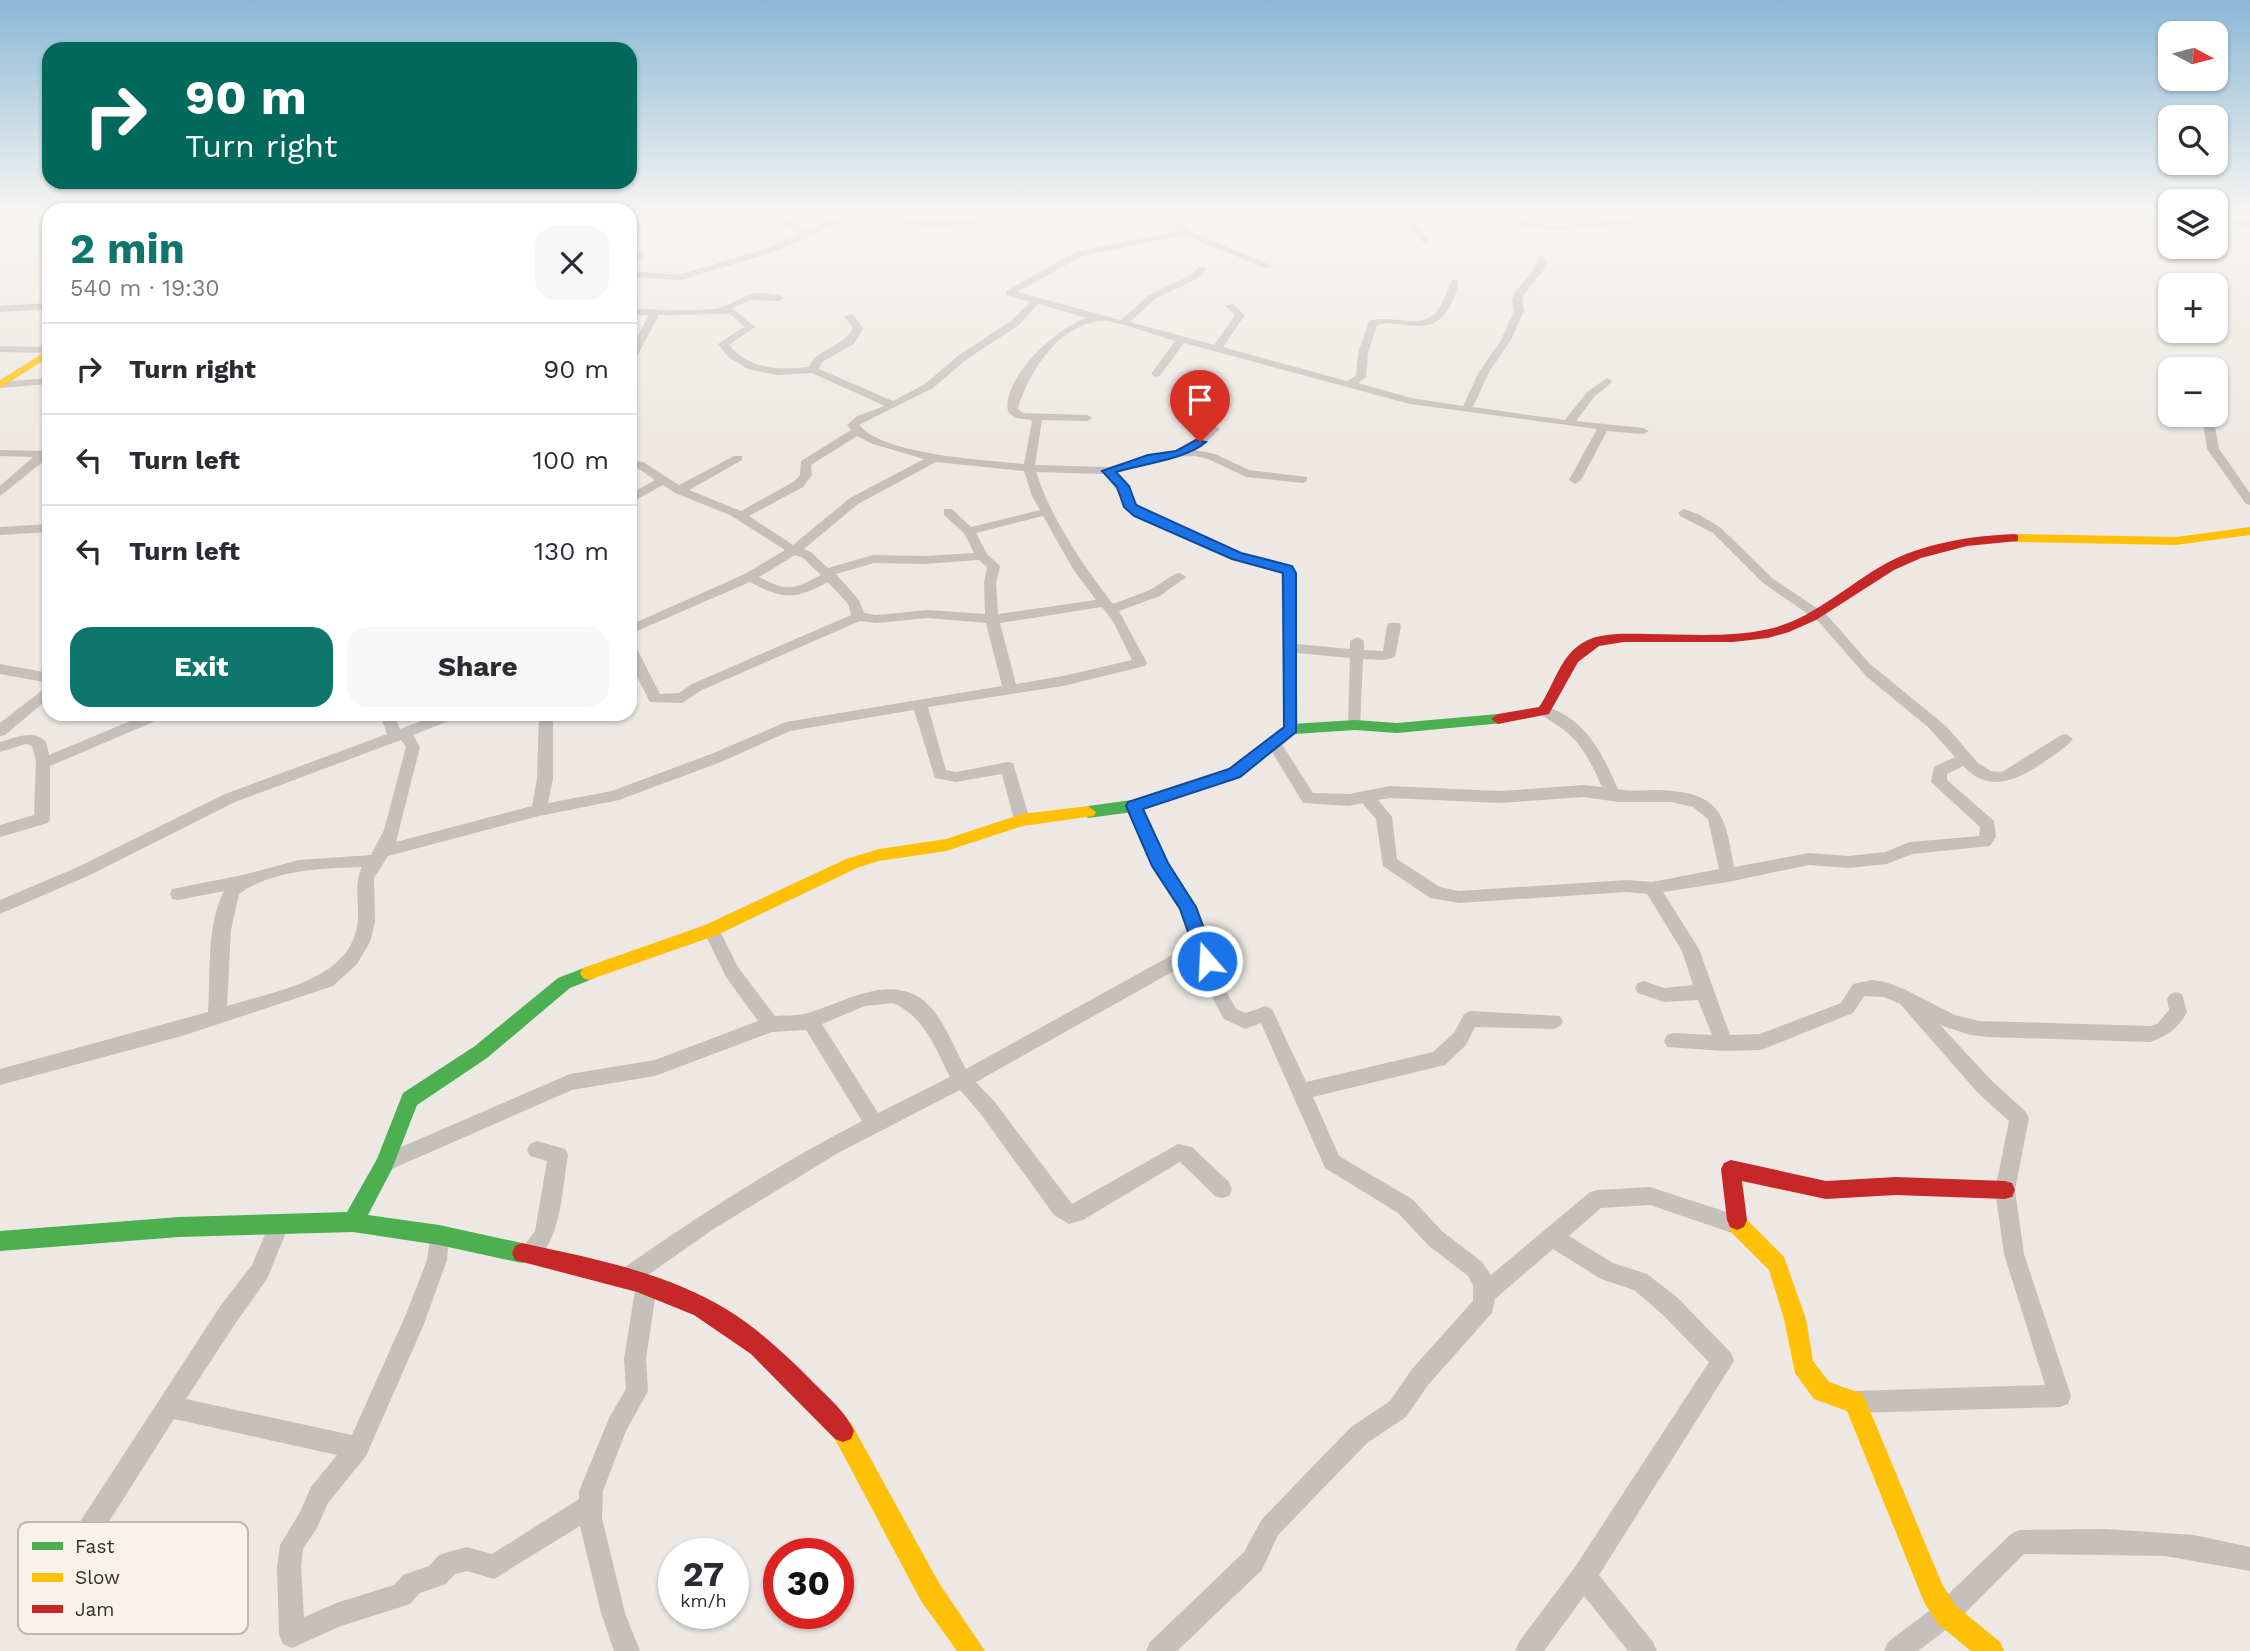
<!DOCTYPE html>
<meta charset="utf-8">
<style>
body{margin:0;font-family:"Work Sans",sans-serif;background:#f7f7f7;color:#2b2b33;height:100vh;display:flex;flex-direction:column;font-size:26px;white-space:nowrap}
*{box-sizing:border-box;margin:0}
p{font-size:23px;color:#7c7c81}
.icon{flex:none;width:38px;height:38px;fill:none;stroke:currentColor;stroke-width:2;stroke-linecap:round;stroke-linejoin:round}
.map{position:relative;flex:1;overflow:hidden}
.sheet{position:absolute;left:42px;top:203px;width:595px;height:518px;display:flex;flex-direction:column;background:#fff;border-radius:21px;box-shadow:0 2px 5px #0004}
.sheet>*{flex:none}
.top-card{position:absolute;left:42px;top:42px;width:595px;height:147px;border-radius:21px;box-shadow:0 2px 5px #0004;background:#00695c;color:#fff;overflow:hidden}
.needle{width:46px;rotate:97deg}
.controls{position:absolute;left:2158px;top:21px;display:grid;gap:14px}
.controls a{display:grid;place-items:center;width:70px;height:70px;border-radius:14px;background:#fff;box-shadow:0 2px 5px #0004;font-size:35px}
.speed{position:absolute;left:658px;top:1538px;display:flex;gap:14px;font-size:35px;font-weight:700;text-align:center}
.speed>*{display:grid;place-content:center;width:91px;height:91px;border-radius:50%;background:#fff;box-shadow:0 2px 5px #0004;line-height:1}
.speed small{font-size:18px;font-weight:400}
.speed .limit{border:10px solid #d22;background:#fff;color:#111}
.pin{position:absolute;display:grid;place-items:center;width:60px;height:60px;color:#fff;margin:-72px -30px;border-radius:50% 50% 50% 0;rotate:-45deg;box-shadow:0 0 7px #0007}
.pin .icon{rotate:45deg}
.me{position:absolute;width:77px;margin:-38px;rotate:341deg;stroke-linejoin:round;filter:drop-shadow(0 0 5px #0008)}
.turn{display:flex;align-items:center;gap:24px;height:147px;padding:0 28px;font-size:32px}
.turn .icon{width:91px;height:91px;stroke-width:2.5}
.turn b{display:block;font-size:49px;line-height:60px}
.round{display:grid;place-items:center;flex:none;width:74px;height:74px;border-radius:21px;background:#f7f7f7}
.head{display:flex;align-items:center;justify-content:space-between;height:119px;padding:0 28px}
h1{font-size:42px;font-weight:700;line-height:52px;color:#0f766e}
.cta{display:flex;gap:14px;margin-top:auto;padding:14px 28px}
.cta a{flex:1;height:80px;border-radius:21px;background:#0f766e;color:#fff;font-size:28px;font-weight:700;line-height:80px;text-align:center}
.cta a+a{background:#f7f7f7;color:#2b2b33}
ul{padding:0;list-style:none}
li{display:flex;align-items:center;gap:21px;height:91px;padding:0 28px;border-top:2px solid #e1e1e2}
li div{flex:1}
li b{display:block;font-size:26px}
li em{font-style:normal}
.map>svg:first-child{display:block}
</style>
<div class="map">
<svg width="2250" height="1651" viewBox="0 0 2250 1651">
<rect width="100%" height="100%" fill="#ede8e3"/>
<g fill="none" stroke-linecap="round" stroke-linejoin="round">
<!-- street -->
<g fill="#c6c0bc" fill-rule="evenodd">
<path d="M759 211H770L807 231 834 219 873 214 936 222 1054 211H1090L936 228 873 220 839 223 771 253 681 280 630 277V271L678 275 765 249 799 234Z"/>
<path d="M1164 211H1173L1187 230 1273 266 1265 268 1183 235 1082 256 1017 292 1121 320 1149 295 1191 275 1199 267H1205L1207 269 1197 279 1155 299 1130 322 1214 345 1235 315 1225 306 1233 304 1245 315 1223 347 1347 381 1356 376 1358 353 1369 321C1391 313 1422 332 1438 310 1444 301 1447 290 1452 280H1458C1459 288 1454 298 1450 306 1431 341 1404 318 1377 325L1368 353 1366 377 1358 383 1411 398 1463 406 1479 372 1501 340 1514 311 1512 300 1515 292 1535 268 1538 257 1541 256 1546 259 1545 268 1525 293 1522 300 1524 311 1511 340 1489 372 1473 407 1565 420 1587 392 1607 378 1612 381 1611 383 1595 396 1576 421 1643 428 1649 431 1643 434 1607 431 1581 480 1575 484 1569 480 1597 429 1410 404 1184 343 1160 376 1156 377 1151 374 1175 341C1157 336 1119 321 1103 321 1060 322 1028 373 1018 409L1023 413 1087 415 1093 418 1087 421 1042 420 1035 465 1108 467 1168 451 1195 450 1215 454 1249 470 1307 477V481L1303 483 1246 477 1208 459 1195 456 1169 457 1117 472 1142 510 1241 553 1292 566 1296 644 1350 649V641L1357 637 1364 641V650L1383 651 1387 626 1389 623H1399L1401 626 1395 657 1384 660 1363 659 1360 729H1350L1348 725 1350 658 1296 653 1298 729 1291 734 1284 729 1281 571 1233 559 1134 516 1105 474 1036 472C1052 520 1082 564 1113 604L1150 590 1175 574 1180 573 1186 577 1160 596 1119 611 1147 663 1145 666 1063 686 928 707 946 770 956 772 1008 762 1013 763 1030 820 1028 824H1016L1014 820 1002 774 956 782 935 778 914 710 790 731 721 762 619 800 539 816 388 856 374 878 375 922 370 942 357 964 333 986 182 1036 0 1085V1069L208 1012C211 974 206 925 224 891L178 900 172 899 170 894 172 889 243 875 299 860 371 855 384 830 406 747 401 740 235 802 90 875 0 914V900L78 867 225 794 387 734 380 714H394L400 729 439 714H461L459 717 413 735 420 747 396 842 532 806 537 779 539 714H553V779L548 803 612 791 711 754 786 722 1002 686 986 623 928 618 876 623 860 621 702 690 682 703 650 702 630 663V645L637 649 660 694 679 693 692 684 851 615 848 604 828 582C794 600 784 600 750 582L630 634V625L745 574 785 550 730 515 675 493 663 485 630 503V494L655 480 636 467H630V461L643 462 679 485 734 456H742V460L689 490 741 511 795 481 800 475 801 461 851 430 847 425 857 416 885 406 812 373 776 375 748 369 728 357 718 344 744 327 730 314 659 315 635 360 630 363V350L649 315H630V309C649 309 704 312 719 308 747 298 748 288 782 296L784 298 779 301 751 300 732 308 755 327 729 345C750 370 778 370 809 367 817 348 841 349 853 328L844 316 853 314 863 328 854 344 822 362 819 369 893 401 925 384 959 355 1011 321 1030 302 1006 295V291L1076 252 1178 231ZM1038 304 1087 318C1056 328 1002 377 1008 412L1016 418 1031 420 1032 422 1024 464C985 460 884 455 859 425L933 388 967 359 1019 325ZM857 436 873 444 924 459 850 498 793 545 749 516 803 487 812 475 811 465ZM936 462 1024 471 1032 496 1040 510 971 527 952 509H944V515L964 533 974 553 924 556 873 555 828 568 811 552 804 549 858 504ZM1043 516 1073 569 1096 600 998 614 996 583 1000 566 987 554 976 533ZM795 555 803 558 821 575C792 590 789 592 759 577ZM979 560 987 567 984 583 985 614 928 610 876 615 864 613 859 600 836 574 874 563 924 564ZM1102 607 1114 623 1132 660 1063 676 1016 684 1000 623ZM362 867C352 887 362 910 356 931 344 982 270 992 227 1006L231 930 239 894C272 870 322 868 362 867Z"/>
<path d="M1395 211H1404L1429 239V243H1423Z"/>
<path d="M1491 211C1509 211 1525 223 1543 224 1572 227 1602 221 1631 218L1635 221 1631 224C1586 227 1530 242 1491 211Z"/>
<path d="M2054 211 2170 215V221L2058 214Z"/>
<path d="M2216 218 2250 222V228L2216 224Z"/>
<path d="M630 242 644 256 630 268V260L634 256 630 251Z"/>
<path d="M49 303V309L0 312V306Z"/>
<path d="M0 346 49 347V353L0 352Z"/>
<path d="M49 378V384L0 388V382Z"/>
<path d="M2202 415H2213L2219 449 2250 493V505L2246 504 2207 449Z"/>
<path d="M1214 426 1220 429 1204 444 1187 448V444Z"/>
<path d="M0 450 47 451 49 457 0 496V486L33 457 0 456Z"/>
<path d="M1684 509 1700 515 1721 528 1772 578 1827 615 1869 663 1947 727 1978 763 1991 771 2002 772 2061 735 2066 734 2073 739C2067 747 2056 753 2047 760 2020 779 1990 795 1963 766L1947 774V780L1994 821 1996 837 1990 846 1912 854 1887 864 1848 868 1809 865 1728 882 1663 892 1699 949 1730 1035 1760 1034 1841 1003 1853 984 1872 980 1885 982 1904 989 1955 1015 1979 1021 2150 1026 2157 1024 2169 1010 2167 999 2170 994 2176 992 2182 994 2187 1012C2179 1028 2167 1036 2150 1042L1988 1037 1970 1035 1940 1025 1992 1081 2026 1112 2029 1118 2015 1190 2024 1254 2071 1396 2068 1404 2060 1407 1855 1413 1847 1410 1844 1402 1847 1394 1855 1391 2045 1385 2004 1254 1995 1190 2009 1121 1978 1093 1900 1004 1884 997 1864 996 1853 1013 1761 1050 1724 1051 1667 1047 1664 1041 1667 1035 1673 1033 1712 1035 1698 1000 1664 1002 1638 993 1635 988 1638 983 1644 981 1664 988 1693 985 1682 951 1647 894 1627 892 1459 903 1430 898 1383 866 1376 819 1362 803 1349 806 1303 803 1266 742 1273 737 1278 738 1313 793 1349 794 1390 786 1500 791 1584 785 1602 787C1585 749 1576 734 1539 714L1537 711 1539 708 1544 706C1586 718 1602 753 1618 789 1630 792 1644 790 1656 790 1719 792 1725 810 1734 867L1809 853 1848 856 1885 852 1910 842 1979 836 1980 827 1931 782 1934 767 1955 757 1928 727 1867 677 1818 621 1763 583 1713 533 1680 516 1678 513ZM1584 797 1618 802H1671L1693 807 1708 819 1719 869 1652 882 1627 880 1459 891 1440 887 1397 859 1392 817 1378 800 1390 798 1500 803Z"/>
<path d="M49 524V532L0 535V527Z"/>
<path d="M0 664 49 673V683L0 674Z"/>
<path d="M49 685V698L5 735 0 736V723Z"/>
<path d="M147 714H167L165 717 50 766V819L48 823 0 837V825L34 815 36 760 32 746 26 744 0 752V742C16 737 34 729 46 742L49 755Z"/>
<path d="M1133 800 1138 802 1168 863 1196 907 1225 989 1236 1009 1246 1013 1266 1006 1272 1009 1306 1082 1433 1052 1454 1033 1464 1014 1470 1011 1560 1016 1563 1021 1560 1026 1554 1029 1475 1027 1466 1045 1445 1065 1313 1097 1339 1156 1412 1199 1443 1232 1482 1262 1491 1275 1590 1192 1597 1190 1650 1187 1745 1218 1748 1225 1745 1232 1738 1235 1650 1205 1601 1208 1569 1236 1613 1263 1647 1274 1678 1298 1731 1353 1734 1361 1599 1575 1653 1642 1657 1651H1628L1584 1596 1544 1651H1515L1519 1642 1575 1567 1709 1362 1662 1314 1634 1290 1601 1279 1553 1249 1495 1299 1492 1313 1428 1385 1406 1417 1367 1443 1278 1535 1262 1570 1177 1651H1146L1150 1642 1244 1552 1262 1519 1351 1427 1390 1401 1412 1369 1473 1301V1285L1468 1276 1429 1246 1398 1213 1325 1168 1261 1023 1245 1029 1224 1019 1208 990 1197 958 976 1082 994 1101 1072 1204 1178 1144 1192 1147 1229 1182 1232 1189 1229 1196 1222 1198 1215 1196 1180 1162 1083 1220 1069 1224 1054 1215 980 1113 960 1090 838 1153 712 1230 648 1275 653 1278 657 1285 646 1359 648 1391 626 1431 603 1491 602 1518 625 1613 640 1651H614L601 1613 580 1526 494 1579 467 1571 455 1574 446 1584 420 1593 410 1604 401 1607 341 1626 292 1648 283 1644 279 1635 277 1567 280 1545 300 1512 311 1487 337 1455 174 1419 79 1569 71 1588 62 1591 53 1588 50 1579 61 1551 221 1305 252 1265 272 1218 279 1215 286 1218 289 1225 267 1279 237 1321 186 1399 352 1435 407 1312 427 1260 432 1228 439 1225 446 1228 449 1235 447 1260 424 1324 366 1456 328 1503 317 1528 303 1549 301 1567 304 1617 339 1602 394 1585 403 1575 429 1566 439 1555 448 1552 467 1547 492 1554 579 1499V1491L610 1416 626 1389 624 1359 636 1284 625 1289 618 1286 615 1279 618 1272C696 1217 777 1165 862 1121L806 1030 772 1032 655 1076 572 1090 385 1172 378 1169 375 1163 378 1157 570 1074 655 1060 758 1021 726 977 703 930 705 925 711 923 717 925 738 967 775 1016C786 1015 798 1016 808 1013 848 1001 899 967 934 1011 947 1028 955 1050 966 1069L1192 944 1180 909 1153 866 1125 806ZM893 1003C925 1017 935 1048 950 1077L878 1113 822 1024 865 1006Z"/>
<path d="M537 1141 565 1149 568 1155C562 1187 562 1250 528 1264L521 1261 518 1254 535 1231 547 1161 530 1156 527 1150 530 1144Z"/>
<path d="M2106 1529 2194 1535 2250 1547V1571L2165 1556 2024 1554 1955 1623 1918 1651H1884L1888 1642 1937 1605 2011 1534 2019 1530Z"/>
</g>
<!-- fast -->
<g fill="#4caf50" fill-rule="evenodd">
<path d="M1498 714 1503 715 1505 719 1503 723 1397 733 1355 730 1295 734 1240 777 1133 812 1088 818 1080 812 1088 806 1132 800 1230 769 1291 724 1355 720 1397 723Z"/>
<path d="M589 966 595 968 598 973 595 978 570 988 487 1058 417 1105 392 1169 368 1215 439 1225 522 1243 529 1246 532 1253 529 1260 522 1263 439 1245 353 1232 179 1237 0 1251V1231L179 1217 347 1212 377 1159 403 1093 475 1046 558 978Z"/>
</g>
<!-- slow -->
<g fill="#ffc107" fill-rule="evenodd">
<path d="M49 349V357L0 388V380Z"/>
<path d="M2250 527V535L2176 545 2014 542 2008 538 2014 534 2176 537Z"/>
<path d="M1088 806 1096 812 1094 816 1023 826 946 851 879 861 857 868 717 935 589 980 583 978 580 973 583 968 705 925 846 859 879 849 946 839 1022 814Z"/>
<path d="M1737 1210 1744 1213 1747 1220 1784 1257 1806 1319 1813 1361 1829 1382 1863 1394 1942 1584 1955 1605 2000 1642 2004 1651H1971L1937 1623 1924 1602 1847 1411 1814 1399 1795 1373 1784 1319 1769 1270 1731 1232 1727 1220 1730 1213Z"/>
<path d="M843 1420 851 1423 939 1583 985 1651H957L921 1601 835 1439 832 1431 835 1423Z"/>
</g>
<!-- jam -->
<g fill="#c62828" fill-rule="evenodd">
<path d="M2014 534 2018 535V541L1967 546 1921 558 1894 570 1816 620 1789 632 1768 638 1733 642H1624L1599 646 1578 662 1549 714 1498 724 1491 719 1498 714 1539 707C1554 686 1560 655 1584 642 1602 632 1627 634 1647 634 1687 634 1729 638 1769 629 1813 619 1847 585 1885 564 1923 543 1971 536 2014 534Z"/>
<path d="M1731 1160 1826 1181 1896 1177 2005 1181 2012 1183 2015 1190 2012 1197 2005 1199 1896 1195 1826 1199 1742 1181 1747 1220 1744 1227 1737 1230 1730 1227 1727 1220 1721 1169 1724 1163Z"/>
<path d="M522 1243C591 1258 665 1272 726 1309 757 1328 784 1353 809 1378 824 1394 846 1411 854 1431L851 1439 843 1442 835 1439 751 1354 694 1315 637 1292 515 1260 512 1253 515 1246Z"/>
</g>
</g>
<!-- sky -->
<linearGradient id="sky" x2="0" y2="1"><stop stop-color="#8bb8d6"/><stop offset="0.48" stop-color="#f7f5f2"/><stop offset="1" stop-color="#f7f5f2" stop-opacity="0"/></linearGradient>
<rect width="2250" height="442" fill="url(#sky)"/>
<!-- route -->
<path fill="#1a73e8" stroke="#114b97" stroke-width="2" d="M1196 440 1206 442C1187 459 1142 464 1116 472L1129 486 1136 505 1241 553 1292 566 1296 573V732L1240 777 1143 809 1168 863 1196 907 1216 961 1207 968 1198 961 1180 909 1152 866 1126 806 1128 802 1229 769 1284 727 1283 573 1232 559 1134 516 1124 507 1117 487 1102 471 1148 455 1176 451Z"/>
<!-- legend -->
<rect x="18" y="1522" width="230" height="112" rx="10" fill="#f9f2eb" stroke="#bfb7b1" stroke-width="2"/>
<rect x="32" y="1542" width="31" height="8" fill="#4caf50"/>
<rect x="32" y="1573" width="31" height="9" fill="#ffc107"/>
<rect x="32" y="1605" width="31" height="8" fill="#c62828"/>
<g font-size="19" fill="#372d2a">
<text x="75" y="1553">Fast</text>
<text x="75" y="1584">Slow</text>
<text x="75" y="1616">Jam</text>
</g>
</svg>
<div class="controls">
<a><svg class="needle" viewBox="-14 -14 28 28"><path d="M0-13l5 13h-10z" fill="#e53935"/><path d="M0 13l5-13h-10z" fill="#7c7c81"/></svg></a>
<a><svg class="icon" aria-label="search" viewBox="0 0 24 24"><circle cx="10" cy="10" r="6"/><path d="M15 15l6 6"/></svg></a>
<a><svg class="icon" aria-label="layers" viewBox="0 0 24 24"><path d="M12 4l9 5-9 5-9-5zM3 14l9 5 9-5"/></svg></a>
<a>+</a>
<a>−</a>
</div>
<div class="speed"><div>27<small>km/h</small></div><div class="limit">30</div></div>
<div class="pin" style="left:1200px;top:442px;background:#d93025"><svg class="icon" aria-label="arrive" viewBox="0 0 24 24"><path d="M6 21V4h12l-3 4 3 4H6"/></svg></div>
<svg class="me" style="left:1207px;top:961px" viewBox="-20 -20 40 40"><circle r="17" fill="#1a73e8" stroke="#fff" stroke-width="3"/><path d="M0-11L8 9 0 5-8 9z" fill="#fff"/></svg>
<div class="top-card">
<div class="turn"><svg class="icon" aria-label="right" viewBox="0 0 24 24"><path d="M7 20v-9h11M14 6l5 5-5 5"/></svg><div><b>90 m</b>Turn right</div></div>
</div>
<section class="sheet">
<div class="head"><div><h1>2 min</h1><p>540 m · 19:30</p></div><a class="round"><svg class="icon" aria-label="close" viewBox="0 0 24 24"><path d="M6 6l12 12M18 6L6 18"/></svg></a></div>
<ul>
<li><svg class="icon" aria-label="right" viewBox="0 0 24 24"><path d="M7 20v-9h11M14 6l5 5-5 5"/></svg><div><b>Turn right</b></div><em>90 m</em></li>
<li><svg class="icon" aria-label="left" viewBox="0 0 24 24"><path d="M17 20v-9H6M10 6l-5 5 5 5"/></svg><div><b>Turn left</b></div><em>100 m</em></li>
<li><svg class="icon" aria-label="left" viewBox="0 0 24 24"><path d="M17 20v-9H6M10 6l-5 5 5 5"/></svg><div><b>Turn left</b></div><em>130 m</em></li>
</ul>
<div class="cta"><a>Exit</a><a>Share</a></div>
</section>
</div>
